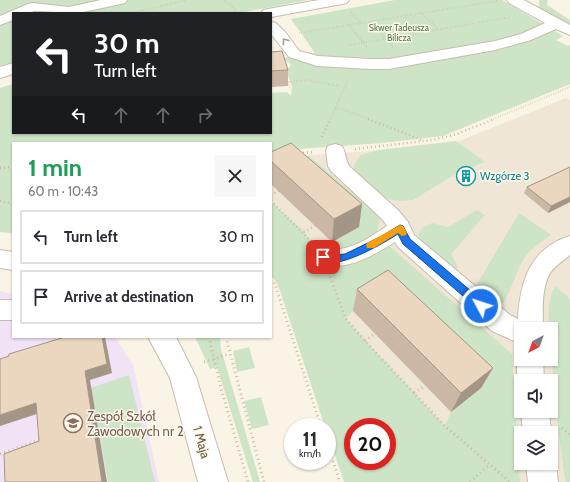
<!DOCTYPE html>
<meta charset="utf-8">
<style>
body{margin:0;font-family:Cabin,sans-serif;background:#f7f7f7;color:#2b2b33;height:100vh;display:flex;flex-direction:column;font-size:15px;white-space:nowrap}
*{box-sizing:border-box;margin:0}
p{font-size:13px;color:#7c7c81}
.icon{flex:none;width:22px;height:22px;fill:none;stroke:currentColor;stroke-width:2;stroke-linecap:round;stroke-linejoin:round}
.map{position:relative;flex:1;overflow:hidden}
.drawer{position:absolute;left:12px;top:142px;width:260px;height:196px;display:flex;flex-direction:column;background:#fff;border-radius:0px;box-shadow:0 1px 3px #0004}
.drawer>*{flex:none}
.hud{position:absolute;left:12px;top:12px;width:260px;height:122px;border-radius:0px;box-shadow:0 1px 3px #0004;background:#202124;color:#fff;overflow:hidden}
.needle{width:26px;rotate:221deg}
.buttons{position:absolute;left:514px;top:322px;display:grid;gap:8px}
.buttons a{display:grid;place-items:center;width:44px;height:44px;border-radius:0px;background:#fff;box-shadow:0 1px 3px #0004;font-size:20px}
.speed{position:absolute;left:284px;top:418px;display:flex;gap:8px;font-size:20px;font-weight:700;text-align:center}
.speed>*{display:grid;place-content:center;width:52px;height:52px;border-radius:50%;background:#fff;box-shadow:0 1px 3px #0004;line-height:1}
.speed small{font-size:10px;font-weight:400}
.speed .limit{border:6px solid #d22;background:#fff;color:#111}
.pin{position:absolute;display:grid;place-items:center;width:34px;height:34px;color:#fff;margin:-17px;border-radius:8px;box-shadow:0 2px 6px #0006}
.me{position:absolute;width:44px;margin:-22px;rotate:310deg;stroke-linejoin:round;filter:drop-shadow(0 0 3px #0008)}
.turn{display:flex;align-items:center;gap:14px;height:84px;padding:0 16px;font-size:18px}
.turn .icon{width:52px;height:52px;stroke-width:2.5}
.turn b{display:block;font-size:28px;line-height:34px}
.lanes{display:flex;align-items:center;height:38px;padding:0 16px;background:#0003;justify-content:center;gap:20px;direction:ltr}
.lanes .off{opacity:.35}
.round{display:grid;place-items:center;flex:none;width:42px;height:42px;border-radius:0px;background:#f7f7f7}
.overview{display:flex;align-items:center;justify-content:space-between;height:68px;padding:0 16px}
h1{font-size:24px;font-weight:700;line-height:30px;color:#1e9e55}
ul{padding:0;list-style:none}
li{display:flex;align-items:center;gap:12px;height:54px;margin:0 8px 6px;padding:0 8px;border:2px solid #e1e1e2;border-radius:0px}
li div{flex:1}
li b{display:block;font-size:15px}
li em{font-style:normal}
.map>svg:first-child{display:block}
</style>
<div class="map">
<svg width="570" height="482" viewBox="0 0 570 482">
<rect width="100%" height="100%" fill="#f9f4e5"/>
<!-- residential -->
<path fill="#f0e6d5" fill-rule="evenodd" d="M566 98 570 100V482H510L445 426 346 319 310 239 271 200V158L442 146 457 142ZM521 329H551V359H521ZM521 381H551V411H521ZM521 433H551V463H521Z"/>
<!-- education -->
<path fill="#f1e2f5" d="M0 291 13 294V337H115L133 365 159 482H0Z"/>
<!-- green -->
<g fill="#cee4c6" fill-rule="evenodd">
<path d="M0 0H308L239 13H13V62L0 66Z"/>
<path d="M395 0H502L563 36 556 40 568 46 570 45V84L443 136 382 143 271 151V143H13V233L0 232V88L13 84V133H271V93L287 92 291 96 292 87 286 69 289 68 291 64 286 61 271 60 315 53 291 19Z"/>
<path d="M539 0H548L547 5 570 20V26L539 9Z"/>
<path d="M456 141 485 162 457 173 413 200 399 201 380 197 353 171 355 163 361 155 378 150Z"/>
<path d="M309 156 381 217 376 234 512 354 520 482H344L327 432V427H325L280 291 276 281 271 276V201L304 232 321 253 332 242 358 227 271 158ZM383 292 480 387 451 412 445 426 346 319 353 311ZM353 427H387V461H353Z"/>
<path d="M477 210 485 215 451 254 458 267 454 270 425 248 418 235 422 228 432 223 448 227Z"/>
<path d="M519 213 551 235C543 241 531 248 525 257 513 277 510 299 493 316L470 296Z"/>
<path d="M555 286 570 299V482H566L564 473C558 425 551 377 551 329H549C548 313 548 300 555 286Z"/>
<path d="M195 337H220L221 349 260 482H253L217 367 210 369Z"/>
<path d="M249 347 255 368 237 372 233 351Z"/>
<path d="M129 375 155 482H108L91 388Z"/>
<path d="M261 397 269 425 252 429 244 401Z"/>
</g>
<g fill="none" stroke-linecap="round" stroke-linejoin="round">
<!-- minor casing -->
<g stroke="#c8bcad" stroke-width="2">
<g id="minor">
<path d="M101 0H127L125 3 79 13 34 11 30 13H13V20L0 25V16L28 4 33 3 69 7Z"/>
<path d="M319 0H349L347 3 342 4 271 17V13H261L263 10 268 9Z"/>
<path d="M507 0H524L570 25V35L556 29 531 40 495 50 389 69H370L317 66 289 57 271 34V22L276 23 286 33 299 51 318 56 370 59H389L495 41 521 34 545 23 509 3Z"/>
<path d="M13 63V74L0 78V67Z"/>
<path d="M335 144 342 146C346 152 345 161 350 167L398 210 408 222 414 235 510 315 518 319C520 282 530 248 570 236V255C563 261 553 267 549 275 541 291 543 312 543 329H521V344L492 331 398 247 395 242C371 257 344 273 315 263L312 257 315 251C324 248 331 250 340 249 357 247 373 235 387 226L383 220 331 171 328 166 326 150 328 146Z"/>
<path d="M0 250 13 252V270L0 268Z"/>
<rect x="0" y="300" width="13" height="20"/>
<path d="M148 337H176L196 377 228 482H198L170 378Z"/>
<path d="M521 351V359H543L544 381H521V389C516 377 515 363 521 351Z"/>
<path d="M521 411H549L551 433V434L523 433Z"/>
<path d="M551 452 556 463 558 482H528L526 463H551Z"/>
</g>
</g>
<!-- path-far2 -->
<g stroke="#cfbaa4" stroke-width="2" stroke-dasharray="0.5 2" stroke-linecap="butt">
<path d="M222 0 230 4 236 11"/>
<path d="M351 12 361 23"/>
<path d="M131 13 187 0"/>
<path d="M421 13 438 29"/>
<path d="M371 22 393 47"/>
<path d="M349 25 368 48"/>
<path d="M299 33 497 1"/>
<path d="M349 45 511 17"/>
<path d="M288 82 291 89"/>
<path d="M289 82 306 80 339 86"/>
<path d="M335 108 348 111 370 120"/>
<path d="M330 120 348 80"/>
<path d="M491 120 570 87"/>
</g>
<!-- path-far1 -->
<g stroke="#cfbaa4" stroke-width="2.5" stroke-dasharray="1 3" stroke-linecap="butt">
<path d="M368 119 422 140"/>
<path d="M322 137 330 119"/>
<path d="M355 149 432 140 457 134 494 119"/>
<path d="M299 153 314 152"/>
<path d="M0 168 13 167"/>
<path d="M271 195 279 191"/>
<path d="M0 201 13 204"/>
<path d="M271 201 311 241"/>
<path d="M304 232 315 226"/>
</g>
<!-- path -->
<g stroke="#cfbaa4" stroke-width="3" stroke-dasharray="1 3.5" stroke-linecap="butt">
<path d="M330 277 346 319 365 341 445 426 510 482"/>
<path d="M271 281H274L321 427"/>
<path d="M52 337 53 344"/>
<path d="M209 337 221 388 248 482"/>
<path d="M226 337 264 482"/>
<path d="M365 341 375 333"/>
<path d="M204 362 229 354"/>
<path d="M414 393 425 386"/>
<path d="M562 428 570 435"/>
<path d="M327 444 340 482"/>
<path d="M0 454 41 440"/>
<path d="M470 482 489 465"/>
</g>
<!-- minor -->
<use href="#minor" fill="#fff" fill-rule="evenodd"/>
</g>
<!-- wall -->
<g fill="#cab8a5">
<path d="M271 52 288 70V86L271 87Z"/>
<path d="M271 152 362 204 359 227 332 242 271 184Z"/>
<path d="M527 187 570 202 548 213 524 193Z"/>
<path d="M357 289 493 368 481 388 451 412 353 311Z"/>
</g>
<!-- shaded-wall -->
<g fill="#a49686">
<path d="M570 197V202L548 213 551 206Z"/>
<path d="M362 204 359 227 332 242 334 219Z"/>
<path d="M102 337H105L112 373 90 380 107 482H102L85 371Z"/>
<path d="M493 368 481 388 451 412 461 393Z"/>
<path d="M36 403 43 412 0 426V415Z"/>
</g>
<!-- building -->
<g fill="#ebd6c0" stroke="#a49686">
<path d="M282 51 288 70 271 71V52Z"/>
<path d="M291 143 362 204 334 219 271 161V152Z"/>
<path d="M570 167V197L551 206 527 187Z"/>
<path d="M388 270 493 368 461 393 357 289Z"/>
<path d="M65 337H102L107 364 85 371 102 482H5L4 454 39 441 36 403 0 415V359L9 356V354Z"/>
</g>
<!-- one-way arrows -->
<defs><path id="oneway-chevron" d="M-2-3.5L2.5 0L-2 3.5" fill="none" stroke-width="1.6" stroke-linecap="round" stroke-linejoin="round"/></defs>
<use stroke="#a89e95" href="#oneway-chevron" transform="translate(285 41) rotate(-126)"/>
<!-- route -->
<path fill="#1a73e8" stroke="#114b97" d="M400 225 403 226 410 239 485 303 486 306 485 309 481 310 478 309 403 244 398 234C385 242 330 276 318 257L323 253 335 255 345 254 380 237Z"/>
<!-- slow -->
<path fill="#f59e0b" d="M400 225 403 226 407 233 406 235 402 236 398 233 374 248H367L366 245 367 243Z"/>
<!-- icons -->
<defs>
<g id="building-ring" transform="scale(1)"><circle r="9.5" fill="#fcf8eb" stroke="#0f9aa8" stroke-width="1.5"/><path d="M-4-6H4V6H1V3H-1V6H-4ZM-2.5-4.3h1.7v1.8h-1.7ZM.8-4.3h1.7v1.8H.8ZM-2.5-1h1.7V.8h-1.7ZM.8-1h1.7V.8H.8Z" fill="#0f9aa8"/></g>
<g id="school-ring" transform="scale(1)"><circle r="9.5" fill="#fcf8eb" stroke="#8d6e63" stroke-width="1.5"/><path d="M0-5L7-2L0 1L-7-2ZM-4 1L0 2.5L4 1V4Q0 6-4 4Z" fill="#8d6e63"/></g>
</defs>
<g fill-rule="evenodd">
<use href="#building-ring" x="466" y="176"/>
<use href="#school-ring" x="73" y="423"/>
</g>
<g text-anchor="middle" stroke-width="3" stroke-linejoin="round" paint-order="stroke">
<!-- far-park labels -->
<g font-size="9" fill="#53794b" stroke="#fcf8eb">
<text x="399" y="31">Skwer Tadeusza<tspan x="399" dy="10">Bilicza</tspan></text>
</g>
<!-- culture labels -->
<g font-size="11" fill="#0d838f" stroke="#fcf8eb" text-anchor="start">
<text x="480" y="180">Wzgórze 3</text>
</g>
<!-- near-education labels -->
<g font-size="13" fill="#785e54" stroke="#fcf8eb" text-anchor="start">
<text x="87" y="421">Zespół Szkół<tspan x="87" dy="15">Zawodowych nr 2</tspan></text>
</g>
<!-- near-street labels -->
<g font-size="13" fill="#6e5d4e" stroke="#fcf8eb">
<text transform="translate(202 442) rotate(74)" y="5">1 Maja</text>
</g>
</g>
</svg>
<div class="buttons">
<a><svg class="needle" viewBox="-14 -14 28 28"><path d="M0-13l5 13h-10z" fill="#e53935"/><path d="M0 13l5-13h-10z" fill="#7c7c81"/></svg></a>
<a><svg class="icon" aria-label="sound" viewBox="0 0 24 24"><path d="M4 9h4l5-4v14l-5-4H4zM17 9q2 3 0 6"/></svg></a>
<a><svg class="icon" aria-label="layers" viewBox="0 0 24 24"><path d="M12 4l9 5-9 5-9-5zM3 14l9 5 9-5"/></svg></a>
</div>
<div class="speed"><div>11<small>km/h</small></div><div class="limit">20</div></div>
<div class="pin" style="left:323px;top:257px;background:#d93025"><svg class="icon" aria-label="arrive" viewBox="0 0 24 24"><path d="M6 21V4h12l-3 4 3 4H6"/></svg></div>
<svg class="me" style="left:481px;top:306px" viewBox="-20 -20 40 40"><circle r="17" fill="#1a73e8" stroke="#fff" stroke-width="3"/><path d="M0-11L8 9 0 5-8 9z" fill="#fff"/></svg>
<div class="hud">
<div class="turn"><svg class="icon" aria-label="left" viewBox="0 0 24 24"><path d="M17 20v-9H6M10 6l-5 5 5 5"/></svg><div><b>30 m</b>Turn left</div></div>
<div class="lanes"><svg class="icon" aria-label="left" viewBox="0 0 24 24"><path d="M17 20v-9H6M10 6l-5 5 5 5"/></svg><svg class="icon off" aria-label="ahead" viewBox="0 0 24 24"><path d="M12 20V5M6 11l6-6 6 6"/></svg><svg class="icon off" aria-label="ahead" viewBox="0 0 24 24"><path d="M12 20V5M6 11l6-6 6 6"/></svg><svg class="icon off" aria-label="right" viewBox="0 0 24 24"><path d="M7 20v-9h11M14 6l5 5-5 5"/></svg></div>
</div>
<section class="drawer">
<div class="overview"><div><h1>1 min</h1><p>60 m · 10:43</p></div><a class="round"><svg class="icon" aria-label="close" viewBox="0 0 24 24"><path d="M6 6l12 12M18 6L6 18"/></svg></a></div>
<ul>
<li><svg class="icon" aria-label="left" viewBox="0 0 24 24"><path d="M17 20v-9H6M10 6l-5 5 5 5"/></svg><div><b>Turn left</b></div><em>30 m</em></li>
<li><svg class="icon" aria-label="arrive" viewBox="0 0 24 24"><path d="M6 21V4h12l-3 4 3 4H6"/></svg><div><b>Arrive at destination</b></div><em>30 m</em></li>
</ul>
</section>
</div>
